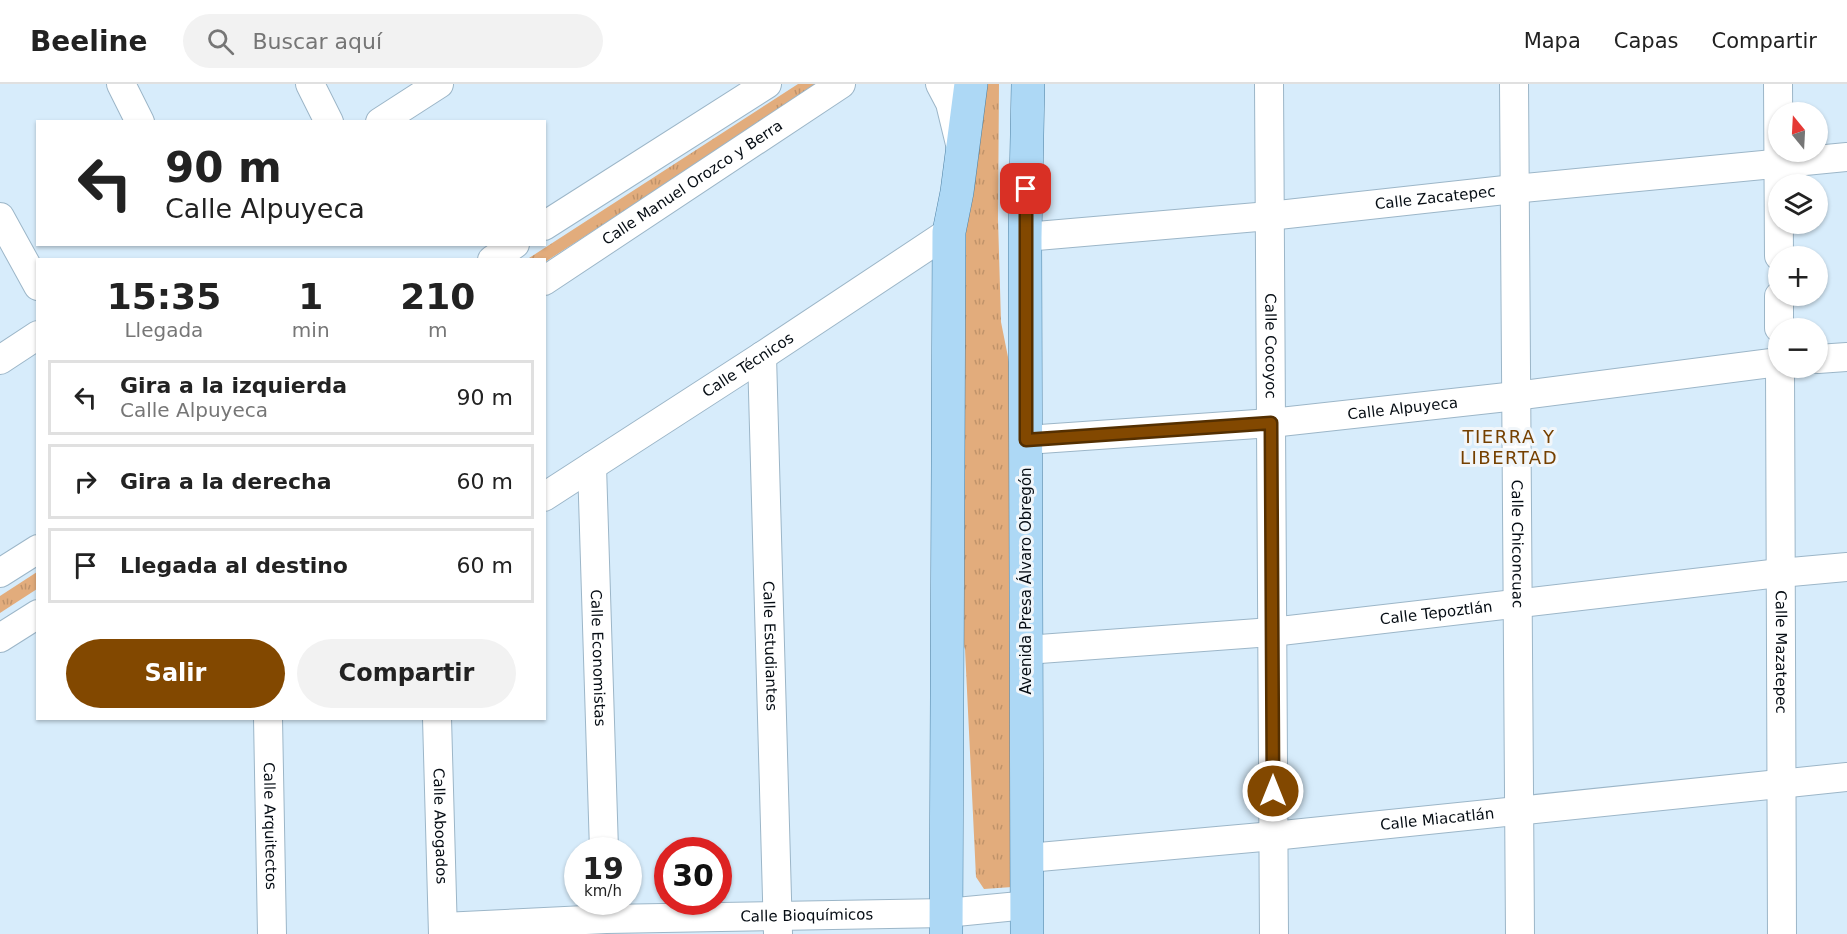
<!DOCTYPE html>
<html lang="es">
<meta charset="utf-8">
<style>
body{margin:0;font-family:"DejaVu Sans",sans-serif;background:#f2f2f2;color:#222;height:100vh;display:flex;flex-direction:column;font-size:22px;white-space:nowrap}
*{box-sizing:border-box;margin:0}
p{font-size:20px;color:#767676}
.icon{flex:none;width:33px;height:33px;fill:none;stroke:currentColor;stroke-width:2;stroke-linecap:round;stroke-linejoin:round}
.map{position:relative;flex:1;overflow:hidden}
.side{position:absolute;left:36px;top:174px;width:510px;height:462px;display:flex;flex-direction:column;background:#fff;border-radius:0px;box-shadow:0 2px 4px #0004}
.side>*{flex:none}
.banner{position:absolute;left:36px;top:36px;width:510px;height:126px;border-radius:0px;box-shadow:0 2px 4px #0004;background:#fff;color:#222;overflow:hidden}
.needle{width:39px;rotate:342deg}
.controls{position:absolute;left:1768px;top:18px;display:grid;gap:12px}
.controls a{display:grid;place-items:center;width:60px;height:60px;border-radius:50%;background:#fff;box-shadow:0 2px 4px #0004;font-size:30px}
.speed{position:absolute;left:564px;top:753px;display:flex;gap:12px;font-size:30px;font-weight:700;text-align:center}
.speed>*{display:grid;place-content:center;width:78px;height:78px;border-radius:50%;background:#fff;box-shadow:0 2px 4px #0004;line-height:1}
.speed small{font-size:15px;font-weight:400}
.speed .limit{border:9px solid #d22;background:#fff;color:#111}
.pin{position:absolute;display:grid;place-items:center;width:51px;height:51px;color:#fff;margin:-26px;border-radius:12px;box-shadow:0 3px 9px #0006}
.me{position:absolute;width:66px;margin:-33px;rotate:0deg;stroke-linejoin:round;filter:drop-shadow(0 0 4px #0008)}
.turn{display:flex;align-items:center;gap:21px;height:126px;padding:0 30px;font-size:27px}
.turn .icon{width:78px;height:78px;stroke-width:2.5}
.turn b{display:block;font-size:42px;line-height:51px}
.eta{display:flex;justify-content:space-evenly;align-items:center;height:102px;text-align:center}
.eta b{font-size:36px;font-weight:700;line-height:42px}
.primary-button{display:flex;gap:12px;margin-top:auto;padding:12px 30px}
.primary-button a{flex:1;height:69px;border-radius:36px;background:#824800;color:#fff;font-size:24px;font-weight:700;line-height:69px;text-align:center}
.primary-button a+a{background:#f2f2f2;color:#222}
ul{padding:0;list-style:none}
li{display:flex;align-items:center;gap:18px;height:75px;margin:0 12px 9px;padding:0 18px;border:3px solid #e0e0e0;border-radius:0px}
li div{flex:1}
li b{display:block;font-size:22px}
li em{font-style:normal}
header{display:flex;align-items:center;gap:36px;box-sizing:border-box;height:84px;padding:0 30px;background:#fff;border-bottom:2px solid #e0e0e0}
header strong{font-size:28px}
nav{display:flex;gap:33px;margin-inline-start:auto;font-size:21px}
.search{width:420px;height:54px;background:#f2f2f2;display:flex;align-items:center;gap:15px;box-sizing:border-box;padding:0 21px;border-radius:33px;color:#767676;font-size:22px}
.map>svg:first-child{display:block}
</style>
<header>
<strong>Beeline</strong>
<div class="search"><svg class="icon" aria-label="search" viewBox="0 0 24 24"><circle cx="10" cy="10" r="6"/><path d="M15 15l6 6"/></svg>Buscar aquí</div>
<nav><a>Mapa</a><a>Capas</a><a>Compartir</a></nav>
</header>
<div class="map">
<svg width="1847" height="850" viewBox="0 0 1847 850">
<defs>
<pattern id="park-tufts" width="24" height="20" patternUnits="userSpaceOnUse" patternTransform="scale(1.5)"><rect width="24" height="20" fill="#e2ac7c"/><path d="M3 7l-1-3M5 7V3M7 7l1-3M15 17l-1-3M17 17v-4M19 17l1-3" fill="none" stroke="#c0936a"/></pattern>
</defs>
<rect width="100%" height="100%" fill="#d7ecfb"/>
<!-- park -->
<g fill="url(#park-tufts)">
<path d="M798 0H821L545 178 544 176H526Z"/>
<path d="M983 0H999L998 135 1001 238 1012 293V803L984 805 976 793 965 565 954 532 962 130Z"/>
<path d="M37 488V505L0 529V512Z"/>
</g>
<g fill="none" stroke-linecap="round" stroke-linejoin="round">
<!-- minor casing -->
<g stroke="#9cb6c8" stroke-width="30">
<g id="minor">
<path d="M121 0 140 38"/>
<path d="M310 0 329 38"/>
<path d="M940 0 950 19 960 60"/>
<path id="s1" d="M1269 0 1274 850"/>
<path id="s2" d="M1514 0 1520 850"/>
<path d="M1778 0 1779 172"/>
<path d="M380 38 439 0"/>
<path d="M0 133 38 202"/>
<path d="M544 142 767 0"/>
<path id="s3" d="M1025 153 1269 132 1514 105 1847 73"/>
<path d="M492 176 515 160"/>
<path id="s4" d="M544 197 841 0"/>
<path d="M1779 212V244"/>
<path id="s5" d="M762 272 778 850"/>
<path d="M1818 275 1847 273"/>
<path d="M0 276 38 251"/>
<path id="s6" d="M1780 284 1782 850"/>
<path id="s7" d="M1026 356 1271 339 1516 312 1779 278"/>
<path id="s8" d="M592 382 604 766"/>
<path id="s9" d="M544 413 762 272 949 148"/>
<path d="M0 489 38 465"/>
<path d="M0 554 38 530"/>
<path id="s10" d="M1026 566 1272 548 1780 489 1847 483"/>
<path id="s11" d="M268 634 272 850"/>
<path id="s12" d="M437 634 443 850"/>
<path id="s13" d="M1028 774 1273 752 1847 693"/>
<path id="s14" d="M443 843 606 835 946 829 1028 821"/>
</g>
</g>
<!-- major casing -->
<g stroke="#4e80a2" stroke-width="34">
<g id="major">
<path d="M946 850 949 148 957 108 971 0"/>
<path d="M1027 850 1025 153 1028 0"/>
</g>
</g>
<!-- minor -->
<use href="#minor" stroke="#fff" stroke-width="28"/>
<!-- major -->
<use href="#major" stroke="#add8f5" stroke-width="33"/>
</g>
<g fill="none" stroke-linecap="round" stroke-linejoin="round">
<!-- route casing -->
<g stroke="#542f00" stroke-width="15">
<path id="route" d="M1026 105V356L1271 339 1273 707"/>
</g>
<!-- route -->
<use href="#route" stroke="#824800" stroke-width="10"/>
</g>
<g text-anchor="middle" stroke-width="6" stroke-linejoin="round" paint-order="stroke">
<!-- street labels -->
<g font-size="15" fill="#050c13" stroke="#f1f6fa">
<text dy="5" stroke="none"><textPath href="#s4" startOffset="178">Calle Manuel Orozco y Berra</textPath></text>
<text dy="5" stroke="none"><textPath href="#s3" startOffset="412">Calle Zacatepec</textPath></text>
<text dy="5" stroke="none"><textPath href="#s1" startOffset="262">Calle Cocoyoc</textPath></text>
<text dy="5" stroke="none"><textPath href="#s9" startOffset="243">Calle Técnicos</textPath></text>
<text dy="5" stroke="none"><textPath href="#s7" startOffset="378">Calle Alpuyeca</textPath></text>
<text dy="5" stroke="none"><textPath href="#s2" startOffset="460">Calle Chiconcuac</textPath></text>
<text transform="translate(1026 497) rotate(-90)" y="5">Avenida Presa Álvaro Obregón</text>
<text dy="5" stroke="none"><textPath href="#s10" startOffset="412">Calle Tepoztlán</textPath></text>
<text dy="5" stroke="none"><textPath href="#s5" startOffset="290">Calle Estudiantes</textPath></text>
<text dy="5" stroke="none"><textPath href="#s6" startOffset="284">Calle Mazatepec</textPath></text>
<text dy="5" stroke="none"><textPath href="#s8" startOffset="192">Calle Economistas</textPath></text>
<text dy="5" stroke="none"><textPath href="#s13" startOffset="411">Calle Miacatlán</textPath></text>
<text dy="5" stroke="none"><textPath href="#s11" startOffset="108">Calle Arquitectos</textPath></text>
<text dy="5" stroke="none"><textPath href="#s12" startOffset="108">Calle Abogados</textPath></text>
<text dy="5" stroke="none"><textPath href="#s14" startOffset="364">Calle Bioquímicos</textPath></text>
</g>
<!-- quarter labels -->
<g font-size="18" letter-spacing="1.5" fill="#754000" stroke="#f1f6fa">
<text x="1509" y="359">TIERRA Y<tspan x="1509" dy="21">LIBERTAD</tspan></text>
</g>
</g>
</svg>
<div class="controls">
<a><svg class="needle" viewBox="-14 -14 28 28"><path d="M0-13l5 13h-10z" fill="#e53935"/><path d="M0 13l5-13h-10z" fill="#767676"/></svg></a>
<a><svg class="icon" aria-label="layers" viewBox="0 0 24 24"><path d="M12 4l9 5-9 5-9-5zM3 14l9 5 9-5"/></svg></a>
<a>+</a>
<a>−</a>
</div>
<div class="speed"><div>19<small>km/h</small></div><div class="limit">30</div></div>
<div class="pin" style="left:1026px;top:105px;background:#d93025"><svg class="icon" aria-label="arrive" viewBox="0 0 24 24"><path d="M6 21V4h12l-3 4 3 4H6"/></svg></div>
<svg class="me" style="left:1273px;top:707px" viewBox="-20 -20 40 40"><circle r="17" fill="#824800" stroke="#fff" stroke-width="3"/><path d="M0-11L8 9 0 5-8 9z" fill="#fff"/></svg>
<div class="banner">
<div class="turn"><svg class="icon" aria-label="left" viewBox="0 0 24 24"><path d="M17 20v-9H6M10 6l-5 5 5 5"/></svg><div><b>90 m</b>Calle Alpuyeca</div></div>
</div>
<section class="side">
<div class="eta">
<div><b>15:35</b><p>Llegada</p></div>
<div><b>1</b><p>min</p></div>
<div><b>210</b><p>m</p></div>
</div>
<ul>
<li><svg class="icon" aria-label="left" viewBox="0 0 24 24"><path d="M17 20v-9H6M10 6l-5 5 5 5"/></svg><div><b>Gira a la izquierda</b><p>Calle Alpuyeca</p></div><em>90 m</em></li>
<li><svg class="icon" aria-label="right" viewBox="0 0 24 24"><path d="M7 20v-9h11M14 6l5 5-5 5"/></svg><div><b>Gira a la derecha</b></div><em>60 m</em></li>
<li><svg class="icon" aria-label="arrive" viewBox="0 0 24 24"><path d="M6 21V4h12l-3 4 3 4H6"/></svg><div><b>Llegada al destino</b></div><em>60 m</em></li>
</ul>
<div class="primary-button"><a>Salir</a><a>Compartir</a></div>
</section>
</div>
